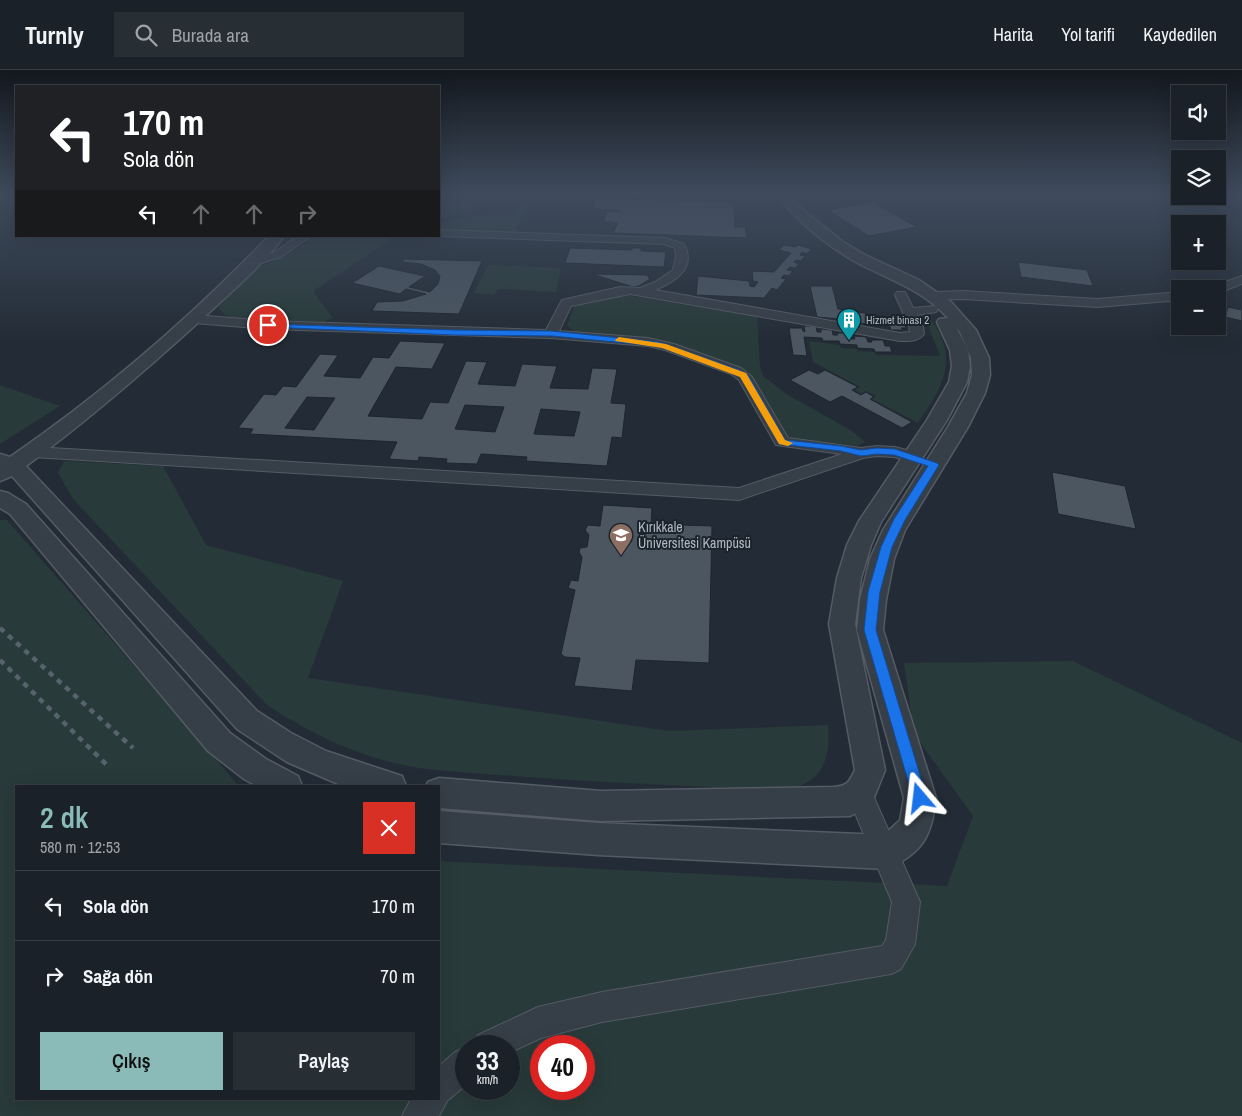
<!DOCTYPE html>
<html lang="tr">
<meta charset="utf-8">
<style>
body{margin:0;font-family:"Archivo Narrow",sans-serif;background:#272e34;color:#f1f3f6;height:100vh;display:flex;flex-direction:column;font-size:19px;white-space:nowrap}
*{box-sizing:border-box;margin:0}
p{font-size:16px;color:#9fa3a8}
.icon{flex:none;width:28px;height:28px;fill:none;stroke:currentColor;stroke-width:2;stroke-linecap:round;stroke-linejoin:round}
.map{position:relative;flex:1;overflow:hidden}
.panel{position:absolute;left:15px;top:715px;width:425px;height:315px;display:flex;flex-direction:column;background:#1a2128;border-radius:0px;box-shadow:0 5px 20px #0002,0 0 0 1px #383e45}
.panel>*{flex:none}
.guide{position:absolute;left:15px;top:15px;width:425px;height:152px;border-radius:0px;box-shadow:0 5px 20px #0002,0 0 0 1px #383e45;background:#202124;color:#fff;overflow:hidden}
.controls{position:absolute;left:1171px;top:15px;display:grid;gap:10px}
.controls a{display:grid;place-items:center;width:55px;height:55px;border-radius:0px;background:#1a2128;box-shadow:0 5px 20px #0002,0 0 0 1px #383e45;font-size:25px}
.speed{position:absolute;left:455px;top:965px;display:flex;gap:10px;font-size:25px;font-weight:700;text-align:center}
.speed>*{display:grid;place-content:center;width:65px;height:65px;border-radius:50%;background:#1a2128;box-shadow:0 5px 20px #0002,0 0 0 1px #383e45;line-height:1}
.speed small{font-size:12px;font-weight:400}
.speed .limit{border:8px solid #d22;background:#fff;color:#111}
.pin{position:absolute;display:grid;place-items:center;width:42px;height:42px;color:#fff;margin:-21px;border:2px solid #fff;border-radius:50%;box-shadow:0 1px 5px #0007}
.me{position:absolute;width:55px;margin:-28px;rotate:343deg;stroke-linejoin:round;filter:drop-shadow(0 0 4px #0008)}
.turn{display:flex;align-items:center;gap:18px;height:105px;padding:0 25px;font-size:22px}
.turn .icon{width:65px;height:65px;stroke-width:2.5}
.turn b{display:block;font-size:35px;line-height:42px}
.lanes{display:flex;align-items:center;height:48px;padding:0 25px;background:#0003;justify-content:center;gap:25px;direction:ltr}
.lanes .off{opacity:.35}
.round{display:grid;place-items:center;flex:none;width:52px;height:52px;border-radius:0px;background:#272e34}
.headline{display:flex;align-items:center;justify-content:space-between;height:85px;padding:0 25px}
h1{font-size:30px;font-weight:600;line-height:38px;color:#8bbbb9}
.cta{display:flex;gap:10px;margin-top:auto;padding:10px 25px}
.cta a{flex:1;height:58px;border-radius:0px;background:#8bbbb9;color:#111;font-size:20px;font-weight:600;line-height:58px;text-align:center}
.cta a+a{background:#272e34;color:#f1f3f6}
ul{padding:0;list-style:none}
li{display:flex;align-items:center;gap:15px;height:70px;padding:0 25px;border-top:1px solid #383e45}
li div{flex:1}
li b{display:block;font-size:19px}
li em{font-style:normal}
header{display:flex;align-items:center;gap:30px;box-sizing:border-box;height:70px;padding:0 25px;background:#1a2128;border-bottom:1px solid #383e45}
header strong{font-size:24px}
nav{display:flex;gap:28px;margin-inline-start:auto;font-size:18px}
.search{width:350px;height:45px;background:#272e34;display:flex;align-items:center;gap:12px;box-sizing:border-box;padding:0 18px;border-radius:0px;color:#9fa3a8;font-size:19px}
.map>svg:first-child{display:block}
</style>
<header>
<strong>Turnly</strong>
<div class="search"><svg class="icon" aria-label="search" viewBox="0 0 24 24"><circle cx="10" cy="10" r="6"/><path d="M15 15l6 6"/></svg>Burada ara</div>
<nav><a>Harita</a><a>Yol tarifi</a><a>Kaydedilen</a></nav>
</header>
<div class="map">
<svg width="1242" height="1046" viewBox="0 0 1242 1046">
<rect width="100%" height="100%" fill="#232c36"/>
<!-- green -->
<g fill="#283a39" fill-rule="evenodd">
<path d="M524 127 531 130 514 164 439 161V154C466 145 486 144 514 145Z"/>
<path d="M439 129 479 131 474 138 439 150Z"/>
<path d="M388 166 390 170 315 220 314 223 333 248 324 252 234 248C228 246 222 244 219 237L257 198 286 186 314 167Z"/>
<path d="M488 195 561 198 556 222 498 219 494 225 474 223Z"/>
<path d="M618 224 757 246 760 296 763 306 788 325 852 361 865 372 858 376 802 370 787 366 755 311 742 298 672 273 576 263 567 256 574 236Z"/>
<path d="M925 248H929C961 286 943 318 918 353L872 329 876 326 866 321 861 324 855 320 860 317 813 292 809 271 840 275 841 278 857 279 858 281 875 282 876 285 940 286Z"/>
<path d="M0 315 60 336 0 374Z"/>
<path d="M64 391 163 396 206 475 343 511 308 608 669 661 828 655C831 691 822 715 782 720 702 716 621 714 541 708 503 705 465 703 427 699 370 692 315 667 267 635L73 429 58 403Z"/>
<path d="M0 450H7L239 716H16V1029H439V791L947 816 973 746 914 664 904 593 1073 591 1242 673V1046H0ZM466 976H509V1019H466ZM541 976H584V1019H541Z"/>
</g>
<!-- building -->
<g fill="#4b5661" stroke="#1d252d" fill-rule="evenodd">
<path d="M484 123H517L516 126 483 125Z"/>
<path d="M594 128 733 132 735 157H745L747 168 613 163 618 153 604 151 606 141 619 142 621 140 593 139Z"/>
<path d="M873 132 917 157 869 166 828 140Z"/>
<path d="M784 175 796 177 798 175 811 179 807 184 802 182 800 185 805 186 801 191 796 190 794 192 799 194 795 198 790 197 787 200 793 201 789 206 784 205 781 208 786 209 777 220 772 218 764 228 696 225 698 206 749 211 750 216 754 217 758 212 753 211 752 201 774 202 791 183 779 180Z"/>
<path d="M570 178 632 180V178H641V181L666 182 664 197 565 193Z"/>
<path d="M404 189 482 191 459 244 372 241 377 232 403 231 426 224 406 219 400 224 352 213 379 196 425 206 409 217 430 222 438 214 440 206 435 200 421 194 402 192Z"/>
<path d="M1018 192 1087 200 1093 216 1021 207Z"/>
<path d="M592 204 647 205 650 209 639 216 633 217Z"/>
<path d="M810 216H832L838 239 865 243 866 245 882 246 883 249H898L899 252H904L906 258H901L903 260H891L889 254H885L886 257 874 256 872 251H868L869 254 857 253 856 248H851L852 250 817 247Z"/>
<path d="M1228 237 1242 240V251L1225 247Z"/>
<path d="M804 256H816L817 262H821V259L832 260 833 265H838L837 263H849L850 269H855L854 266 866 267 868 272H872L871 270H883L885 276H890L892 282H875L874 279 857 278V275L840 274 839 271H823L822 268 804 267 807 286 793 285 789 258H802L803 261 805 262Z"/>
<path d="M400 271 445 273 432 299 396 297 368 346 422 349 430 332 448 333 466 291 487 292 478 314 515 316 522 294 557 296 550 318 588 319 592 298 617 299 611 333 626 334 622 368 612 367 607 396 526 391 527 387 481 384 477 394 446 393 447 389 419 387 418 391 389 389 397 372 250 364 253 359 238 358 264 324 276 325 283 316 296 317 320 284 338 285 324 306 360 308 373 287 389 288ZM307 327 335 328 314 360 285 358ZM465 335 504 337 495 362 455 359ZM541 339 580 342 574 366 534 364Z"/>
<path d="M809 300 818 304 825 300 858 317 852 320 861 325 866 322 874 327 870 329 912 352 902 358 842 326 830 332 790 310Z"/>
<path d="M1052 402 1125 416 1136 459 1058 444Z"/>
<path d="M603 435 652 438 651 454 712 456 709 593 636 590 632 621 574 616 580 588 565 587 561 584 575 520 568 518 571 510 578 511 582 487 579 482 580 478 587 477 589 465 585 460 588 455 600 456Z"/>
</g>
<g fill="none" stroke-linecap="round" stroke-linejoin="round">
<!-- minor casing -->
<g stroke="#545b64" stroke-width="2">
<g id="minor">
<path d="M439 160 665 168 684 174C697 198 675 212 655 220L900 263 910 262 909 256 895 225 897 222H905L913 238 936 236 938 239 936 242 917 245 923 256 924 264C918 272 909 271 900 271L630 224 571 236 559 261 648 268 674 274 741 298 752 307 788 368 861 378 877 376 895 377 918 383 920 387 918 391 912 392 894 387 877 386 863 388 739 430 33 387 27 386 25 382 27 378 33 377 739 418 842 384 776 375 739 310 731 304 665 280 648 276 551 268 267 259 194 253 188 249 194 245 267 251 546 260 562 230 620 217 640 218 655 212 673 200 676 186 675 178 664 174 439 166Z"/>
<path d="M298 166H311L281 187 251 196 245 193 247 191 273 183Z"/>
<path d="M1242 206V214L1218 223V219H1212L1214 216Z"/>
<path d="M963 221 1098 229 1180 222V230L1098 237 963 229 933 230 927 226 933 222Z"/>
<path d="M860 712 869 716 920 832 915 874 901 899 891 904 602 952 541 968 509 983V976H473L478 965 538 937 602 922 882 876 886 870 892 832 847 724 851 716Z"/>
<path d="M466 977V1015L447 1031 439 1046H402L411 1029H439V996L455 982Z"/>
</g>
</g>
<!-- tertiary casing -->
<g stroke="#545b64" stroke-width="3">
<g id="tertiary">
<path d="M777 123H789L798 136 843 172 865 185 919 210 951 232 976 260 989 288 990 305 985 323 968 357 905 460 894 489 886 530 883 560 936 728C932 766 922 784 886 799L598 785 439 773V741L598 753 884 765 900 750 904 728 857 560 860 530 870 489 883 460 948 357 967 323 972 305 971 288 960 262 956 257 968 280 970 296 967 312 947 350 881 452 871 475 861 508 855 554 885 700 871 735 850 746 601 751 439 738V716H426L428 712 439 708 601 721 833 717C847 716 849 713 855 700L829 554 837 508 847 475 859 451 927 350 949 312 952 296 950 280 937 252 939 249 948 248C922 219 887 209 854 191 825 174 796 151 777 123Z"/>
<path d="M269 166H284C262 196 228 225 201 250 145 301 87 351 26 396L257 641 291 663 326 681 402 706 406 716H343L287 692 237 659 12 406 0 411V384L10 387C103 323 191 247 269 166Z"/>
<path d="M0 421 8 423 26 434 230 663 266 689 298 706 302 716H257L244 709 208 681 10 444 0 438Z"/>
</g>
</g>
<!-- minor -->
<use href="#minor" fill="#363e47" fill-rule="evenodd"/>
<!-- tertiary -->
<use href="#tertiary" fill="#363e47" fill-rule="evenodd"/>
<!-- rail -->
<g stroke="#58626d" stroke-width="4.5" stroke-dasharray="5.5 5.5" stroke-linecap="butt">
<path d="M0 558 133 678"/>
<path d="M0 590 108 696"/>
</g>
</g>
<!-- sky -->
<linearGradient id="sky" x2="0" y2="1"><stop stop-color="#13181e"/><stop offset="0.46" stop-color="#3f4b5d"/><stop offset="1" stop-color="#3f4b5d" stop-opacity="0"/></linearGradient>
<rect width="1242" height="270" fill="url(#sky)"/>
<!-- route -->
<path fill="#1a73e8" stroke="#114b97" d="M265 254 454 260 552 261 659 272 739 300 748 305 785 370 841 376 861 380 877 378 895 379 937 393 939 395 905 450 892 477 880 522 876 560 927 728 925 733 920 735 915 733 913 728 864 560 868 522 881 477 894 449 928 396 894 385 877 384 861 386 841 381 779 374 742 308 733 303 657 276 552 266 454 265 268 257H265Z"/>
<!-- slow -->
<path fill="#f59e0b" d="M619 267 666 274 746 303 785 370 793 373 788 376 779 374 740 307 662 278 616 271 615 270Z"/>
<!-- icons -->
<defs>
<g id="building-pin" transform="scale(1.25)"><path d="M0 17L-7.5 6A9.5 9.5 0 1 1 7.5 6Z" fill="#0f9aa8" stroke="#1b232b"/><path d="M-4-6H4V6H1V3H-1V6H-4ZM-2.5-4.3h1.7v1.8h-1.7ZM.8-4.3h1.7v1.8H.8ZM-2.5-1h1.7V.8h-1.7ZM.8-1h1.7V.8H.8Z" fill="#fff"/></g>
<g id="university-pin" transform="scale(1.25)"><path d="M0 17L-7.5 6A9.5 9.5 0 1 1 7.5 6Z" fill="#8d6e63" stroke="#1b232b"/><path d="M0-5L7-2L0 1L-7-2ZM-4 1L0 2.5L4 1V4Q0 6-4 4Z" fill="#fff"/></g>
</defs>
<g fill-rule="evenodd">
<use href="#building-pin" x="849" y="250"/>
<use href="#university-pin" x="621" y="465"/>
</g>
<g text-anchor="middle" stroke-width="4" stroke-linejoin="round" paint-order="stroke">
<!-- far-poi labels -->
<g font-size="11" fill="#b1b8c3" stroke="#1b232b" text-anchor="start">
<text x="866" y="254">Hizmet binası 2</text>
</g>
<!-- poi labels -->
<g font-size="14" fill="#b1b8c3" stroke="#1b232b" text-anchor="start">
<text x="638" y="462">Kırıkkale<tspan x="638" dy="16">Üniversitesi Kampüsü</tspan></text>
</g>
</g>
</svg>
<div class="controls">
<a><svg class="icon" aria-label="sound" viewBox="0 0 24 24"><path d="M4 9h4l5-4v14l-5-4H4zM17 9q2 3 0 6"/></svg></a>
<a><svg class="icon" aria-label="layers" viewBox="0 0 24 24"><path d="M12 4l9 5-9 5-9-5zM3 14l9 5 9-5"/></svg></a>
<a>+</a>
<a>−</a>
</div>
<div class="speed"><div>33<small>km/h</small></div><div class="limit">40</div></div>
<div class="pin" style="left:268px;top:255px;background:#d93025"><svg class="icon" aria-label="arrive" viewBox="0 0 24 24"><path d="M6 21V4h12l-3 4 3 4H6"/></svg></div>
<svg class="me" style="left:920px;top:728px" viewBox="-20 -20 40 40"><path d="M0-17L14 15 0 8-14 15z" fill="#1a73e8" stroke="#fff" stroke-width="4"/></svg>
<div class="guide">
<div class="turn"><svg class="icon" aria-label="left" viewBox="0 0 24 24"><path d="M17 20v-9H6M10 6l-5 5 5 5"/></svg><div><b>170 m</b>Sola dön</div></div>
<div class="lanes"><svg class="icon" aria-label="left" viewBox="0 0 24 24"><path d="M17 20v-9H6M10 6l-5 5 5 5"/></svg><svg class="icon off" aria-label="ahead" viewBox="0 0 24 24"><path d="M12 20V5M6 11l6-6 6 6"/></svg><svg class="icon off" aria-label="ahead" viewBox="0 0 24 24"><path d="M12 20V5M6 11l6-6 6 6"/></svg><svg class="icon off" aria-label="right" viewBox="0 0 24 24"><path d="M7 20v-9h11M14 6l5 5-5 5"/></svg></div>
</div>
<section class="panel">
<div class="headline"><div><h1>2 dk</h1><p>580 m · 12:53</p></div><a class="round" style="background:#d93025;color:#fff"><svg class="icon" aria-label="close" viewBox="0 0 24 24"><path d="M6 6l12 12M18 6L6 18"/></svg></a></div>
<ul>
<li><svg class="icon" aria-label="left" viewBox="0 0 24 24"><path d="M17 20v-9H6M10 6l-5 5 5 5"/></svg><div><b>Sola dön</b></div><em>170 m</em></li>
<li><svg class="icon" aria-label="right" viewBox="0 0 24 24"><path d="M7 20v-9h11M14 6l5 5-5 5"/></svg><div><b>Sağa dön</b></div><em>70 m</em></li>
</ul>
<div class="cta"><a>Çıkış</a><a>Paylaş</a></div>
</section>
</div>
